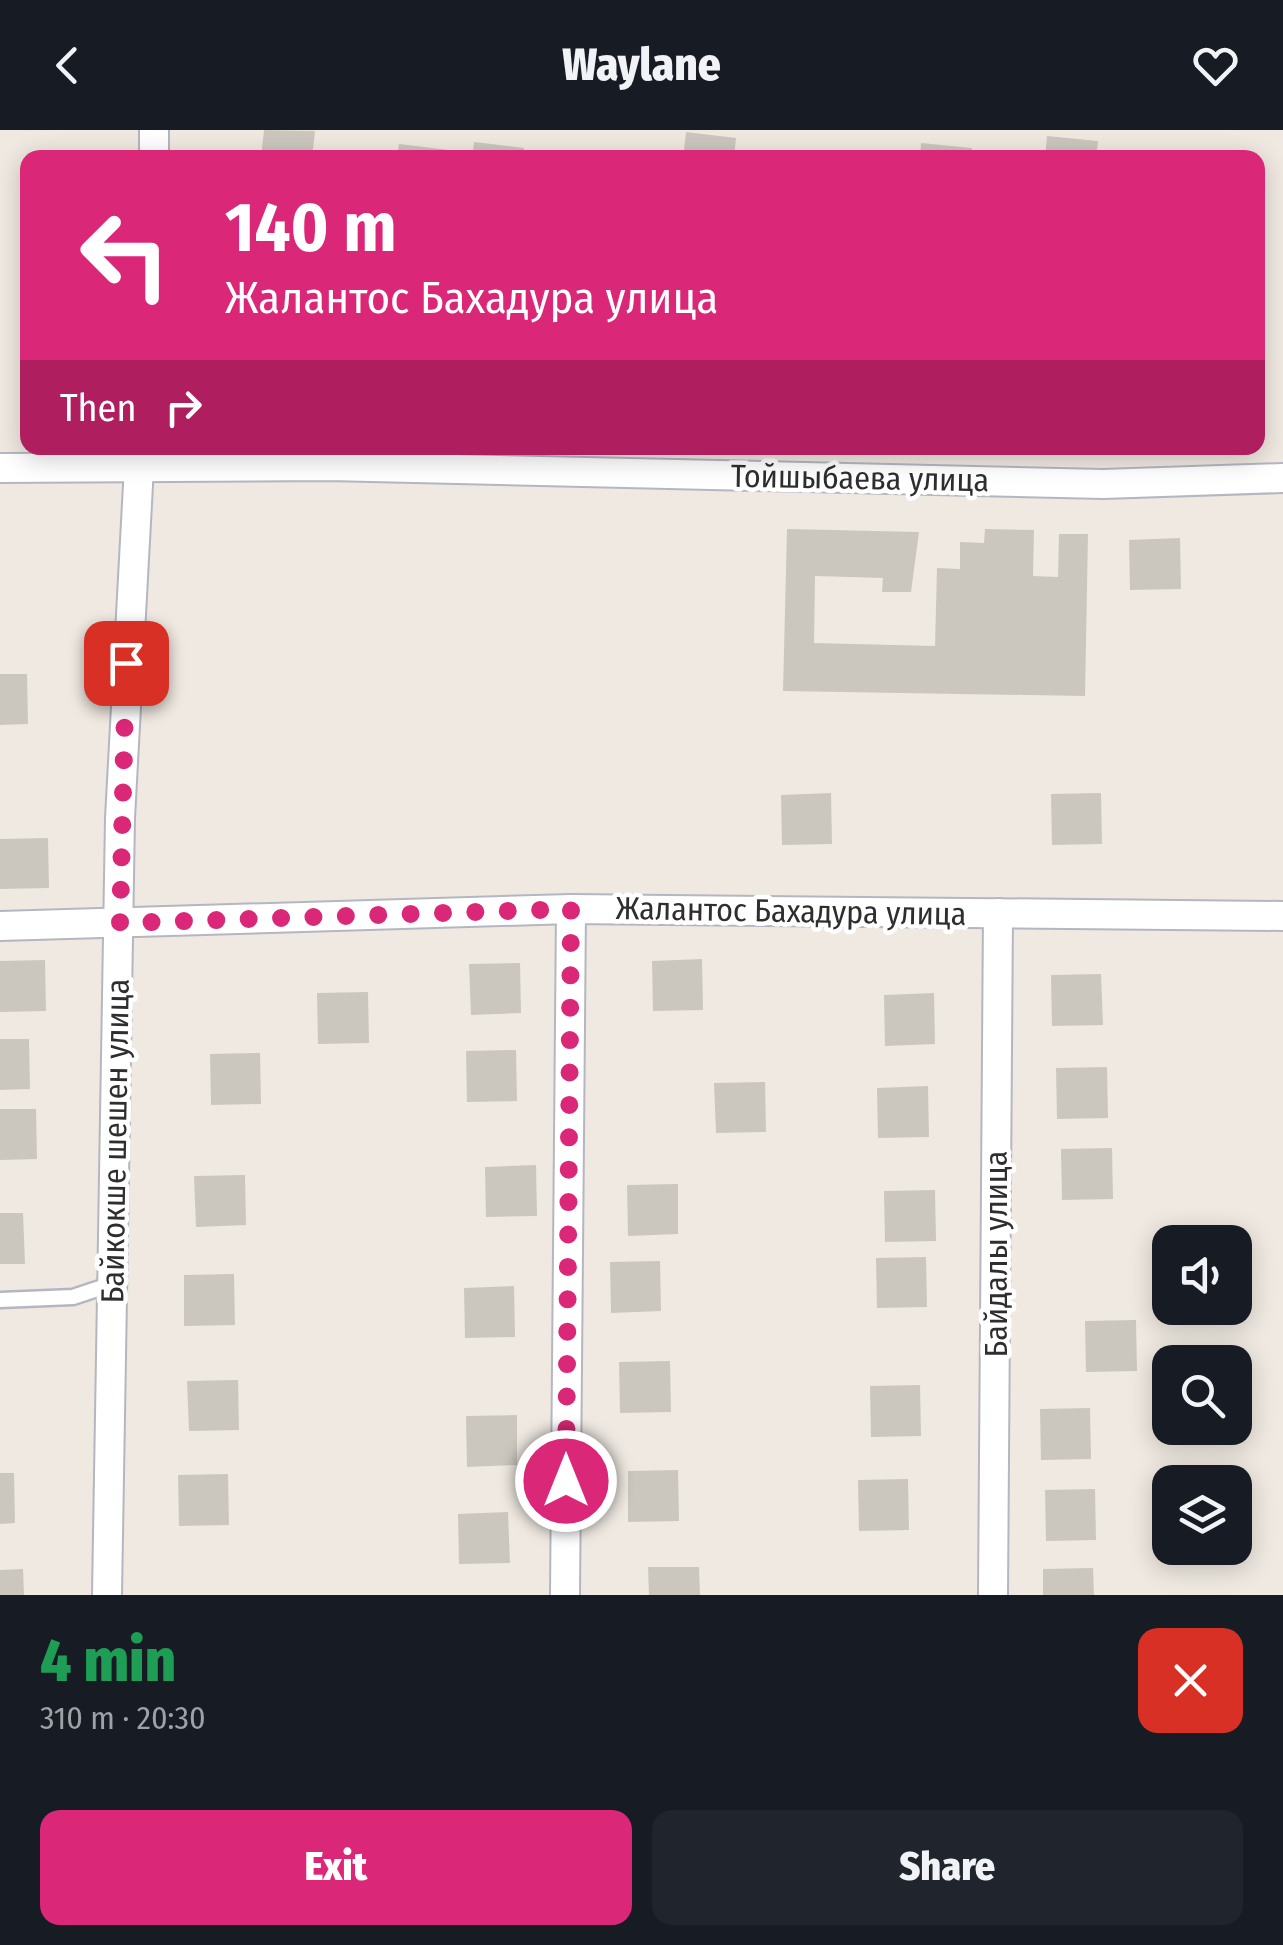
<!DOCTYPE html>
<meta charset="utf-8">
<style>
body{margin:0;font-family:"Fira Sans Condensed",sans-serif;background:#20242c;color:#f1f3f6;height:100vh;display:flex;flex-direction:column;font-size:38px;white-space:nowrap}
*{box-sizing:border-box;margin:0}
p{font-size:32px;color:#9ea1a6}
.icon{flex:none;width:55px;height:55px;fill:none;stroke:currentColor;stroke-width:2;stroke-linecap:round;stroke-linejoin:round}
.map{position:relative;height:1465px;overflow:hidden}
.sheet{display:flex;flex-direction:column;background:#171b24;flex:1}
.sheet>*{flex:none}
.top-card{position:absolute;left:20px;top:20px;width:1245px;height:305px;border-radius:20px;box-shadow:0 5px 25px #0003;background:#db2777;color:#fff;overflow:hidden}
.buttons{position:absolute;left:1152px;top:1095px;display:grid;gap:20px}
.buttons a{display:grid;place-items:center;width:100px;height:100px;border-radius:20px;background:#171b24;box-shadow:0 5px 25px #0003;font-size:50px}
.pin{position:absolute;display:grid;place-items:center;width:85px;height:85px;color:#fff;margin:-42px;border-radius:20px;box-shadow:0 5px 15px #0006}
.me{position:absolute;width:110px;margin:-55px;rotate:0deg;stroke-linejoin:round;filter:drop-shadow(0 0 8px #0008)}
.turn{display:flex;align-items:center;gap:35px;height:210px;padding:0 40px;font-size:45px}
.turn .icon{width:130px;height:130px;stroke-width:2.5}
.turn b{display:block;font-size:70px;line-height:85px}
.then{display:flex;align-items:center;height:95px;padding:0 40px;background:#0003;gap:20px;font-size:38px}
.round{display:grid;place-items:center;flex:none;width:105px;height:105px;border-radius:20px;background:#20242c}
.headline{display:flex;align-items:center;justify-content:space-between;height:170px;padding:0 40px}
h1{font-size:60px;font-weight:800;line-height:75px;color:#1e9e55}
.primary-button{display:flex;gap:20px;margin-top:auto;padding:20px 40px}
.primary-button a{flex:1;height:115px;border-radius:20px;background:#db2777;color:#fff;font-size:40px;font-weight:800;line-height:115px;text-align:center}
.primary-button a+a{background:#20242c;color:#f1f3f6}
header{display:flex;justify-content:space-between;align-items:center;height:130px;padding:0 40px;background:#171b24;font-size:45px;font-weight:800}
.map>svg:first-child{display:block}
</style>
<header><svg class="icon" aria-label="back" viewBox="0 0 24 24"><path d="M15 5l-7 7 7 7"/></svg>Waylane<svg class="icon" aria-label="heart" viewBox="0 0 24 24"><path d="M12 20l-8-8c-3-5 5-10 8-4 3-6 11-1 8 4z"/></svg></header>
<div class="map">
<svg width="1283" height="1465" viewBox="0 0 1283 1465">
<rect width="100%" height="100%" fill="#efe9e1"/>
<!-- building -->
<g fill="#cbc7bf">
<path d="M264 0 315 1 312 28H261Z"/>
<path d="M686 2 736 8 734 28H683Z"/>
<path d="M1047 6 1098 11 1096 28H1045Z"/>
<path d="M474 12 524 18 522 28H472Z"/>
<path d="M921 13 972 18 970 28H920Z"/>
<path d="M399 14 449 20 448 28H397Z"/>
<path d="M787 399 919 402 911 462H882L883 448 815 446 814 513 935 516 937 438 960 439V412L984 413 985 399 1034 400 1033 446 1058 447 1059 404H1088L1085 566 783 561Z"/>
<path d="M1180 408 1181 459 1130 460 1129 410Z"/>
<path d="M0 544H27L28 594 0 595Z"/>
<path d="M831 663 832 714 782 715 781 665Z"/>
<path d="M1101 663 1102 714 1052 715 1051 664Z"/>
<path d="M48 708 49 758 0 759V709Z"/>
<path d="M702 829 703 880 653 881 652 831Z"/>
<path d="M45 830 46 881 0 882V831Z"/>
<path d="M520 833 521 883 471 885 469 834Z"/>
<path d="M1101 844 1103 895 1052 896 1051 845Z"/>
<path d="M368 862 369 913 318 914 317 863Z"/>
<path d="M934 863 935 914 885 916 884 865Z"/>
<path d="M0 909H29L30 959 0 960Z"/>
<path d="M516 920 517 971 467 972 466 921Z"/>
<path d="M260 923 261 974 211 975 210 924Z"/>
<path d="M1107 937 1108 988 1057 989 1056 938Z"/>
<path d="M765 952 766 1002 716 1003 714 953Z"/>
<path d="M928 956 929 1007 878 1008 877 958Z"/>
<path d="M0 979H36L37 1029 0 1030Z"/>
<path d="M1112 1018 1113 1069 1062 1070 1061 1019Z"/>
<path d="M536 1035 537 1086 486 1087 485 1037Z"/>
<path d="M245 1045 246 1095 196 1097 194 1046Z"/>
<path d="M678 1054V1104L628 1106 627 1055Z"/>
<path d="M935 1060 936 1111 885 1112 884 1061Z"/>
<path d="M0 1083H23L25 1134H0Z"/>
<path d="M926 1127 927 1177 877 1178 876 1128Z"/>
<path d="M660 1131 661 1181 611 1183 610 1132Z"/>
<path d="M234 1144 235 1195 184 1196V1145Z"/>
<path d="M514 1156 515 1207 465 1208 464 1158Z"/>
<path d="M1136 1190 1137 1241 1086 1242 1085 1191Z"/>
<path d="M670 1231 671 1282 620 1283 619 1232Z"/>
<path d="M238 1250 239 1300 189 1301 187 1251Z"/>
<path d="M920 1255 921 1306 871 1307 870 1256Z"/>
<path d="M1090 1278 1091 1329 1041 1330 1040 1279Z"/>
<path d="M517 1285V1335L467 1337 466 1286Z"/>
<path d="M678 1340 679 1391 628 1392V1341Z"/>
<path d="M0 1343H14L15 1393 0 1394Z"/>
<path d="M228 1344 229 1395 179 1396 178 1345Z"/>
<path d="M908 1349 909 1400 859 1401 858 1350Z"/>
<path d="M1095 1359 1096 1410 1046 1411 1045 1360Z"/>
<path d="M508 1382 510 1433 459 1434 458 1384Z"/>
<path d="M648 1437H699L700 1465H649Z"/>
<path d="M1093 1438 1094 1465H1043V1439Z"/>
<path d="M23 1439 24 1465H0V1440Z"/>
</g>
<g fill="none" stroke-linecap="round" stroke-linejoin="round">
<!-- lane casing -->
<g stroke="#b4b7c1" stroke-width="19">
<path id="lane" d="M0 1170 73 1167 112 1154"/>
</g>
<!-- street casing -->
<g stroke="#b4b7c1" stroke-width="32">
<g id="street">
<path d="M154 28V0"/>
<path d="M0 338 328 336 1103 354 1283 348"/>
<path d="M0 796 571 779 1283 786"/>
<path d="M107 1465 120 688 140 318"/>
<path d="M565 1465 571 779"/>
<path d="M993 1465 998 783"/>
</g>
</g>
<!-- lane -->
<use href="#lane" stroke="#fff" stroke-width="14"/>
<!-- street -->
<use href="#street" stroke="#fff" stroke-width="28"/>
</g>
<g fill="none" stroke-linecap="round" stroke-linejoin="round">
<!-- route -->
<path stroke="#db2777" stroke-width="18" stroke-dasharray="0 32.4" d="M126 533 120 793 571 779 566 1351"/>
</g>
<g text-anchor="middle" stroke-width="9" stroke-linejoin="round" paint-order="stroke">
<!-- street labels -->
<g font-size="32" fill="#2e2e2e" stroke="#fff">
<text transform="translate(860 348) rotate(1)" y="11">Тойшыбаева улица</text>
<text transform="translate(791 781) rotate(1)" y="11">Жалантос Бахадура улица</text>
<text transform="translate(115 1011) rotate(-89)" y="11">Байкокше шешен улица</text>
<text transform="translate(996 1124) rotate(-90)" y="11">Байдалы улица</text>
</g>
</g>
</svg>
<div class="buttons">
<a><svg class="icon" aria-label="sound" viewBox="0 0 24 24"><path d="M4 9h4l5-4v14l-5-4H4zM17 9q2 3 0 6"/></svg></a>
<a><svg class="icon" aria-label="search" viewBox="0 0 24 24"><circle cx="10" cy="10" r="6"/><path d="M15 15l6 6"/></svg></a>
<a><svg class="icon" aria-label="layers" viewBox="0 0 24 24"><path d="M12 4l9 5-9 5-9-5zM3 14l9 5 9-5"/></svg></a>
</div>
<div class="pin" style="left:126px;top:533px;background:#d93025"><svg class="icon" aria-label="arrive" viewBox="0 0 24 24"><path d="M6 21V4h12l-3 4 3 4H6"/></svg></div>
<svg class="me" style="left:566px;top:1351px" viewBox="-20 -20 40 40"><circle r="17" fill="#db2777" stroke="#fff" stroke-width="3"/><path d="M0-11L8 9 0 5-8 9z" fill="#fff"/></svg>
<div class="top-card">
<div class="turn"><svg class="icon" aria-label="left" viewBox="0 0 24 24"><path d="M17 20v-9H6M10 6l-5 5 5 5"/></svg><div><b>140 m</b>Жалантос Бахадура улица</div></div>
<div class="then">Then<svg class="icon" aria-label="right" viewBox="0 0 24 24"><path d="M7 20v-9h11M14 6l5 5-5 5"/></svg></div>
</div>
</div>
<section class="sheet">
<div class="headline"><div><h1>4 min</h1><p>310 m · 20:30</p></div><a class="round" style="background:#d93025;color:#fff"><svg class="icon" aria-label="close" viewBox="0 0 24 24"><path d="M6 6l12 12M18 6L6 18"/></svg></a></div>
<div class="primary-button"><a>Exit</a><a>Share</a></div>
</section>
